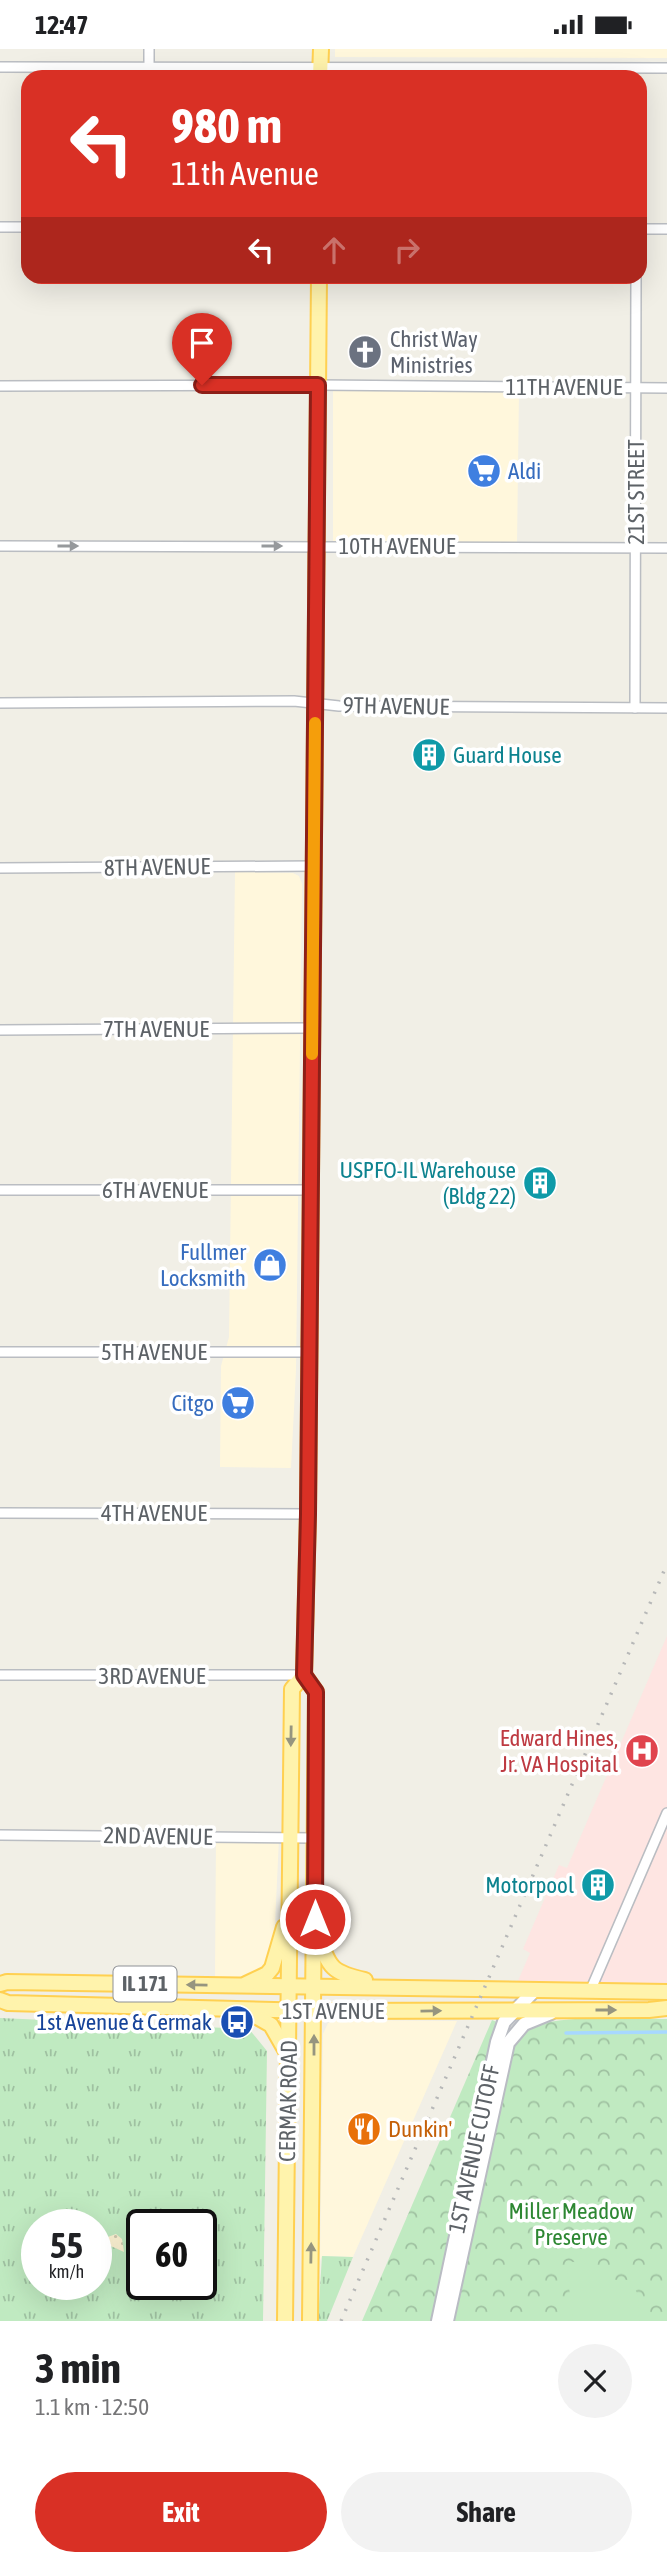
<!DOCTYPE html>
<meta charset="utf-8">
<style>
body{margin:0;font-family:"Asap Condensed",sans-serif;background:#f2f2f2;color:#202124;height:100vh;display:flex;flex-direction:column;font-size:26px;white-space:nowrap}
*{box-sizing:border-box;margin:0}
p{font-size:23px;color:#757577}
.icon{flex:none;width:38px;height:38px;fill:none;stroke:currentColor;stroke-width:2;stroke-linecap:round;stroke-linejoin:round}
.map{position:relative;height:2272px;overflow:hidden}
.drawer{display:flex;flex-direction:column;background:#fff;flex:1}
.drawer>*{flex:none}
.banner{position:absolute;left:21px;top:21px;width:626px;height:214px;border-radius:21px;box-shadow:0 7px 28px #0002;background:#d93025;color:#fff;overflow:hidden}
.speed{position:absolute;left:21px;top:2160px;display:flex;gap:14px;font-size:35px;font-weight:700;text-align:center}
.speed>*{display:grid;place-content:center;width:91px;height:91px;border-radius:50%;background:#fff;box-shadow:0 7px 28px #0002;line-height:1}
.speed small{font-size:18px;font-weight:400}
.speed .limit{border:4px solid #111;border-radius:10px;background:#fff;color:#111}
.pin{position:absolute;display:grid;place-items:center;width:60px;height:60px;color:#fff;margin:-72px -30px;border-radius:50% 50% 50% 0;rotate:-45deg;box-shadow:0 0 7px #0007}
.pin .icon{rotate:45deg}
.me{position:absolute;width:77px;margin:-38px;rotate:0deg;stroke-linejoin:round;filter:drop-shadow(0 0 5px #0008)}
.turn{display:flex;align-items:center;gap:24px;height:147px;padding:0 35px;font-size:32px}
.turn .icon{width:91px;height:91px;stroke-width:2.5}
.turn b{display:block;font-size:49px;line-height:60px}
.lanes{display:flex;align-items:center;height:66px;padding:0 35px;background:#0003;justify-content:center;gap:35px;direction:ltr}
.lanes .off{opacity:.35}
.round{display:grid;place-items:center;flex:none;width:74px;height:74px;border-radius:37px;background:#f2f2f2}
.summary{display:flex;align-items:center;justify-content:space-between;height:119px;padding:0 35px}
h1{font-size:42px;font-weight:700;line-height:52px}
.action{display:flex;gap:14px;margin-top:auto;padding:14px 35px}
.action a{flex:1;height:80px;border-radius:42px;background:#d93025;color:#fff;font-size:28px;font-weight:700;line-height:80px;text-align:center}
.action a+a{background:#f2f2f2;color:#202124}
.status{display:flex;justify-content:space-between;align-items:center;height:49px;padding:0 35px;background:#fff;direction:ltr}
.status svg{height:19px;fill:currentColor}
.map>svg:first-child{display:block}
</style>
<div class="status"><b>12:47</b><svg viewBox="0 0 49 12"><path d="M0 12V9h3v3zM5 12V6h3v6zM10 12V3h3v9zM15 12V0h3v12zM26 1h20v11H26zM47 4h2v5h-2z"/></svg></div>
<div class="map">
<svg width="667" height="2272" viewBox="0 0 667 2272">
<defs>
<pattern id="grass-tufts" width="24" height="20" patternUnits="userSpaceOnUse" patternTransform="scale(1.75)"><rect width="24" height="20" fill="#c0eac1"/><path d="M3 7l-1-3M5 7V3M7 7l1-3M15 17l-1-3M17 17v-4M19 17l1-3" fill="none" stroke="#9fc1a1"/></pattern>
<pattern id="sand-dots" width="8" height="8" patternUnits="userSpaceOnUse" patternTransform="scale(1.75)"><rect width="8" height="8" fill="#fef4d4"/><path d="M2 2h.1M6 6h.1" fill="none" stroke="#d1c9b0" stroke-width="1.8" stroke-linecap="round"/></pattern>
<pattern id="park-crowns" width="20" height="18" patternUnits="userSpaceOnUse" patternTransform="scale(1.75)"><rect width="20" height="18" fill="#c0eac1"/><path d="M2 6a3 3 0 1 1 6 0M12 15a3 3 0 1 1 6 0" fill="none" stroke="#9fc1a1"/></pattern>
</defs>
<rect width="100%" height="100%" fill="#f1efe6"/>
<!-- commercial -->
<g fill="#fff7dc">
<path d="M335 0H667V9L335 8Z"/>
<path d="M333 341H519L517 497 333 493Z"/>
<path d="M235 823 293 824 299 827 302 835 296 1321 291 1419 220 1418 221 1317 229 1288Z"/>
<path d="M216 1788 279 1789 274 1897 268 1918 244 1929 215 1930Z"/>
<path d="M336 1971 457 1972 353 2208 322 2207 320 2212 323 1985 328 1974Z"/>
</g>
<!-- medical -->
<path fill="#fee5e2" d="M667 1587V1935L517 1934 530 1904 523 1900 559 1816 567 1819Z"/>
<!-- grass -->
<g fill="url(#grass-tufts)" fill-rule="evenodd">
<path d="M0 1969 249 1980 267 2002 263 2272H0ZM37 2175H96V2235H37ZM142 2175H201V2235H142Z"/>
<path d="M322 2207 353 2208 327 2272H318Z"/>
</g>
<!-- sand -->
<path fill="url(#sand-dots)" d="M116 2185 122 2190 124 2203 104 2194 105 2189Z"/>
<!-- park -->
<g fill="url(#park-crowns)">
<path d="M667 1970V2272H452L510 2002C514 1994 519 1986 527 1981 552 1964 634 1970 667 1970Z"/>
<path d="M492 1971 497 1973 492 2001 433 2272H362Z"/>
</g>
<!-- pitch -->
<path fill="#c0eac1" d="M566 2212 589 2215C599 2244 614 2224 633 2233L638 2247 639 2272H573Z"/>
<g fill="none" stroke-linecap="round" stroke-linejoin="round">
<!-- stream -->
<path stroke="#a7d8ff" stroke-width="3.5" d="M566 1984 667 1983"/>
<!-- minor casing -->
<g stroke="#babdc2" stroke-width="12">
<g id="minor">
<path d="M0 18 667 19"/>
<path d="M149 18V0"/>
<path d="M0 178H28"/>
<path d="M640 180H667"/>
<path d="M0 337 318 336 667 339"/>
<path d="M0 497 667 499"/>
<path d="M0 654 294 652 339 657 667 659"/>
<path d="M635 659 636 228"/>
<path d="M0 819 313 817"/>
<path d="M0 981 312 979"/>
<path d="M0 1141H310"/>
<path d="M0 1303H309"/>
<path d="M0 1464 308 1465"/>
<path d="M0 1626H304"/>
<path d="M0 1786 315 1789"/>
<path d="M591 1940 667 1764"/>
</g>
</g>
<!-- secondary casing -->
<g stroke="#b9bcc3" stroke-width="16">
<g id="secondary">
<path d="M438 2272 497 1993 504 1973 536 1940"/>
<path d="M447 2272 508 1994 524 1975 551 1964"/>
</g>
</g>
<!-- primary casing -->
<g stroke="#ffd051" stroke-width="18">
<g id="primary">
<path d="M320 28 321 0"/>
<path d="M319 1887C328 1919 333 1924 365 1931"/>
<path d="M0 1935 7 1933 667 1943"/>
<path d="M246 1935 267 1925 272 1919 284 1878"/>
<path d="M0 1951 8 1954 314 1962 649 1961 667 1959"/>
<path d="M250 1964 271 1976 287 2004"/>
<path d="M285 2272 292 1640 304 1626"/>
<path d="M310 2272 316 1643 304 1626 308 1465 319 228"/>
</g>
</g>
<!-- minor -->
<use href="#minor" stroke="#fff" stroke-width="9"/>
<!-- secondary -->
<use href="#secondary" stroke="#fff" stroke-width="12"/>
<!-- primary -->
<use href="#primary" stroke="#fff3ac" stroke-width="14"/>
<!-- rail -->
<path stroke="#b7b8b8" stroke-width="3.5" stroke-dasharray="2 9" stroke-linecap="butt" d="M341 2272 667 1515"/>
</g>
<!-- one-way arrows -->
<defs><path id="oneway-solid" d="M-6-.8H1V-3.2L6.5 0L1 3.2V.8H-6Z" transform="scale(1.75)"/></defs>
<g fill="#96999c">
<use href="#oneway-solid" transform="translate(68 497)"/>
<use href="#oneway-solid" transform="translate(272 497)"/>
</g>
<g fill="#96957f">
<use href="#oneway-solid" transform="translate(291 1687) rotate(91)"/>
<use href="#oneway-solid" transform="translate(197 1936) rotate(-179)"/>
<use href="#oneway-solid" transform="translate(606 1961)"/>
<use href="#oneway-solid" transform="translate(431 1962) rotate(-1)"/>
<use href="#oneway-solid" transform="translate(314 1996) rotate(-90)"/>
<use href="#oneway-solid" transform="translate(311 2204) rotate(-89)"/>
</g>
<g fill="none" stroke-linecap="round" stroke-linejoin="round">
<!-- route casing -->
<g stroke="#8d1f18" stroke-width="18">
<path id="route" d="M202 336H318L308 1465 304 1626 316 1643 315 1870"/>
</g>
<!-- route -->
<use href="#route" stroke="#d93025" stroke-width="12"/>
<!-- slow -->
<path stroke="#f59e0b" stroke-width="12" d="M312 1005 315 674"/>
</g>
<!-- icons -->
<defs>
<g id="church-disc" transform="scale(1.75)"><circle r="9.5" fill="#6b7280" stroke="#fff"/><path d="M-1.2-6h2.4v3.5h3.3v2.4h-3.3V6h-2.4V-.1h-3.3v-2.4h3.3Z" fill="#fff"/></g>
<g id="supermarket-disc" transform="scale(1.75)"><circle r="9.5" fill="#3f7fe0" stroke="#fff"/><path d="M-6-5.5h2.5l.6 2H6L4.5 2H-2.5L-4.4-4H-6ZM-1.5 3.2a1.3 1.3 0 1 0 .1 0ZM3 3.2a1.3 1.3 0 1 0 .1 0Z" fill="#fff"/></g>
<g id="building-disc" transform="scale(1.75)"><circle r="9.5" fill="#0f9aa8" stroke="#fff"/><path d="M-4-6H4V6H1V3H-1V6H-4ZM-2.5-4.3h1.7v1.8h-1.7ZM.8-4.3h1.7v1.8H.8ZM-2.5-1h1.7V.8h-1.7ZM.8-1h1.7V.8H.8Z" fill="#fff"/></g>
<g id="shop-disc" transform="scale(1.75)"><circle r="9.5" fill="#3f7fe0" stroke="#fff"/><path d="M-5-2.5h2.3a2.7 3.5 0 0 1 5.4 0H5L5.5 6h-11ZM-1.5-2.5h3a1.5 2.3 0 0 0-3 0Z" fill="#fff"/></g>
<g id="hospital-disc" transform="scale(1.75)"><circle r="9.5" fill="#e0444e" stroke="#fff"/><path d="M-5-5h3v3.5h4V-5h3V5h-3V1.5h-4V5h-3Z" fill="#fff"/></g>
<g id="bus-disc" transform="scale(1.75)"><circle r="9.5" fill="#1a4fb4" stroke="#fff"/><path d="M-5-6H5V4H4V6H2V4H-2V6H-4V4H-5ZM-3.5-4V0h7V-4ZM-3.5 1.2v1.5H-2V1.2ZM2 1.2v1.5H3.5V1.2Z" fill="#fff"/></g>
<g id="restaurant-disc" transform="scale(1.75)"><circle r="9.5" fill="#e8710a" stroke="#fff"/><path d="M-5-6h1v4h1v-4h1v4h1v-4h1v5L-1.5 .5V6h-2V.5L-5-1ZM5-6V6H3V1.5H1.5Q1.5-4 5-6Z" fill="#fff"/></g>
</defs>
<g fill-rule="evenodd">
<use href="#church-disc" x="365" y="303"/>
<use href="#supermarket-disc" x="484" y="422"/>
<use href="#building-disc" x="429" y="706"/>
<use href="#building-disc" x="540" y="1134"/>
<use href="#shop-disc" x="270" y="1216"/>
<use href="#supermarket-disc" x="238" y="1354"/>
<use href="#hospital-disc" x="642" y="1702"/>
<use href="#building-disc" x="598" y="1836"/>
<use href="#bus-disc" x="237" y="1973"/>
<use href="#restaurant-disc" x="364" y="2080"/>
</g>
<g text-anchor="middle" stroke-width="7" stroke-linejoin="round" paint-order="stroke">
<!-- shield labels -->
<rect fill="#fff" stroke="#8e9195" stroke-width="2" x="113.5" y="1917.5" width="63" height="35" rx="5"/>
<g font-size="21" font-weight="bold" fill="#5d6267">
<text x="145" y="1942">IL 171</text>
</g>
<!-- worship labels -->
<g font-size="23" fill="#5b616d" stroke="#fff" text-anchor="start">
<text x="390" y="298">Christ Way<tspan x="390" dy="26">Ministries</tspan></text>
</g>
<!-- street labels -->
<g font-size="23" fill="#5d6267" stroke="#fff">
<text x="564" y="346">11TH AVENUE</text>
<text transform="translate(636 443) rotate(-90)" y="8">21ST STREET</text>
<text x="397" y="505">10TH AVENUE</text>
<text transform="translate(396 657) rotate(1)" y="8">9TH AVENUE</text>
<text transform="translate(157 818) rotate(-1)" y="8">8TH AVENUE</text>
<text x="156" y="988">7TH AVENUE</text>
<text x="155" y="1149">6TH AVENUE</text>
<text x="154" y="1311">5TH AVENUE</text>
<text x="154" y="1472">4TH AVENUE</text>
<text x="152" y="1635">3RD AVENUE</text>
<text transform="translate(158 1787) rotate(1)" y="8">2ND AVENUE</text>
<text x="333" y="1970">1ST AVENUE</text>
<text transform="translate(288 2052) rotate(-89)" y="8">CERMAK ROAD</text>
<text transform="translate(474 2100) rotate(-78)" y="8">1ST AVENUE CUTOFF</text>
</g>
<!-- shop labels -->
<g font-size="23" fill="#366cbe" stroke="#fff" text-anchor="end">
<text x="508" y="430" text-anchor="start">Aldi</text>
<text x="246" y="1211">Fullmer<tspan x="246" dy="26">Locksmith</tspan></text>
<text x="214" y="1362">Citgo</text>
</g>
<!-- culture labels -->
<g font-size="23" fill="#0d838f" stroke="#fff" text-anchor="end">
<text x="453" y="714" text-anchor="start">Guard House</text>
<text x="516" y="1129">USPFO-IL Warehouse<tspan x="516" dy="26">(Bldg 22)</tspan></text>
<text x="574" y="1844">Motorpool</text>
</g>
<!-- health labels -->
<g font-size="23" fill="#be3a42" stroke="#fff" text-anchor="end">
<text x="618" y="1697">Edward Hines,<tspan x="618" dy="26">Jr. VA Hospital</tspan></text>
</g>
<!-- transit labels -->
<g font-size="23" fill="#164399" stroke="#fff" text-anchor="end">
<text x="212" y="1981">1st Avenue &amp; Cermak</text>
</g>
<!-- food labels -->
<g font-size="23" fill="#c56008" stroke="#fff" text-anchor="start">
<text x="388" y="2088">Dunkin'</text>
</g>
<!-- park labels -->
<g font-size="23" fill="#2d8732" stroke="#fff">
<text x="571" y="2170">Miller Meadow<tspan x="571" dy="26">Preserve</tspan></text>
</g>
</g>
</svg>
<div class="speed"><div>55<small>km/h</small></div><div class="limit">60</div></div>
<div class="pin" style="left:202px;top:336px;background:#d93025"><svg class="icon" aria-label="arrive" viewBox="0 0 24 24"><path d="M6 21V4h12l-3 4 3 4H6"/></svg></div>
<svg class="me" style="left:315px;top:1870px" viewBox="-20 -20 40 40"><circle r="17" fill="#d93025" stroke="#fff" stroke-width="3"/><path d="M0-11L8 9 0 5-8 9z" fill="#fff"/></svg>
<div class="banner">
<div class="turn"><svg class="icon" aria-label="left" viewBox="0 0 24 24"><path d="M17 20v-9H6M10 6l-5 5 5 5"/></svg><div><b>980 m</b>11th Avenue</div></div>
<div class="lanes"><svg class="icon" aria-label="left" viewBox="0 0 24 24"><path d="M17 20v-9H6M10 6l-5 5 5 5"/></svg><svg class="icon off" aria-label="ahead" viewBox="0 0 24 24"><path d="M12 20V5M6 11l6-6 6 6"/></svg><svg class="icon off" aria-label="right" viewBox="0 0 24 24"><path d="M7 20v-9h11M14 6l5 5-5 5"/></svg></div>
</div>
</div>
<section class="drawer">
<div class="summary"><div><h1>3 min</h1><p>1.1 km · 12:50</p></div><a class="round"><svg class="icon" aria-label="close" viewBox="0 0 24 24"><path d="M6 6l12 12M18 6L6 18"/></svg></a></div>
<div class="action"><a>Exit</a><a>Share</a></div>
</section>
